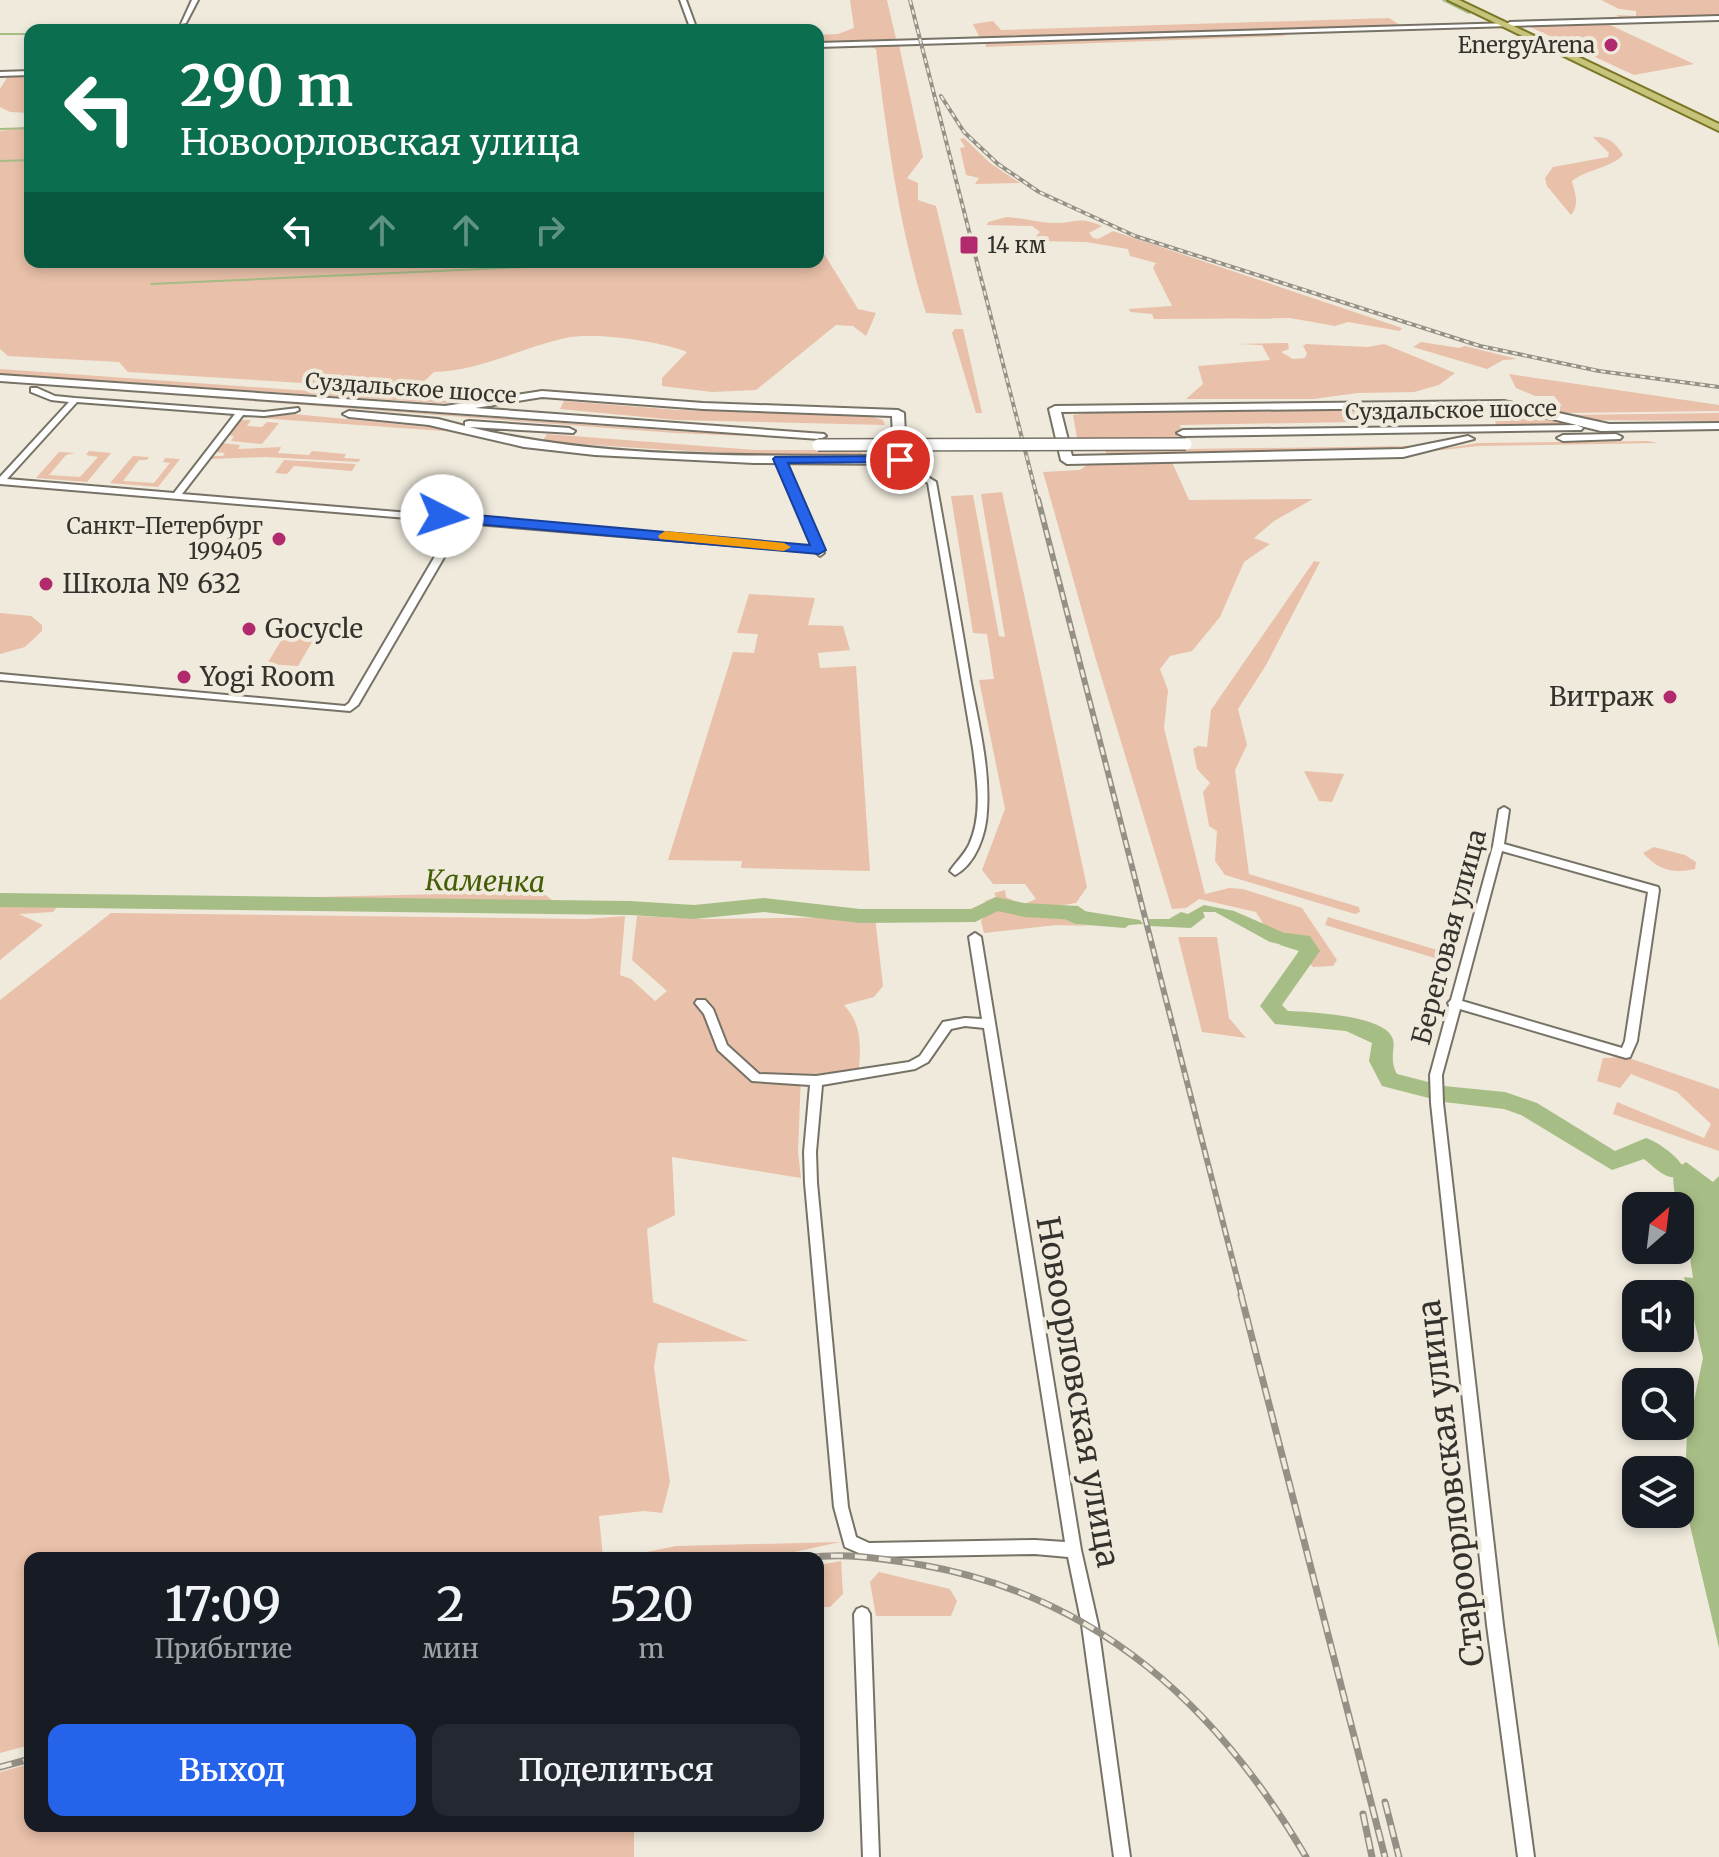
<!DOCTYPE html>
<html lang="ru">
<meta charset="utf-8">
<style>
body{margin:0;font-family:Merriweather,serif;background:#242831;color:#f1f3f6;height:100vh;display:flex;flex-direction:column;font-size:30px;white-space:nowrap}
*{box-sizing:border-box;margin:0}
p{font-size:26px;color:#9ea1a6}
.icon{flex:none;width:44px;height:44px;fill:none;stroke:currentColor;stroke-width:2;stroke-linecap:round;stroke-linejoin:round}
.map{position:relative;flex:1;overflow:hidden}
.panel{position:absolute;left:24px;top:1552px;width:800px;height:280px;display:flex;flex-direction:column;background:#171b24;border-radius:16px;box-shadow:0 4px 12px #0003}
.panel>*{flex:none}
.banner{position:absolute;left:24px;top:24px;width:800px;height:244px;border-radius:16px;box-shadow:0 4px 12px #0003;background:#0b6e4f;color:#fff;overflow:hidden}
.needle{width:52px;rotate:28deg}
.tools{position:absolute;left:1622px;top:1192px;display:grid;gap:16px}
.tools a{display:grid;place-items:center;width:72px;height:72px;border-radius:16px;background:#171b24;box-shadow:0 4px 12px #0003;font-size:40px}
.pin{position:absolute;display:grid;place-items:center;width:68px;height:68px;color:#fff;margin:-34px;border:4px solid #fff;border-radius:50%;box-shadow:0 2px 8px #0007}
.me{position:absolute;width:88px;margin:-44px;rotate:94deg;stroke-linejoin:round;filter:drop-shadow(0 0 6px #0008)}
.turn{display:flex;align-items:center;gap:28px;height:168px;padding:0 24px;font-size:36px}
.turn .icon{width:104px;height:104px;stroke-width:2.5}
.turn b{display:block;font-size:56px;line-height:68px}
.lanes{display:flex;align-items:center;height:76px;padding:0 24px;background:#0003;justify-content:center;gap:40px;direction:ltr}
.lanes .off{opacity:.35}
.eta{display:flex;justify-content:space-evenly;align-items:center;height:136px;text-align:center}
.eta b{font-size:48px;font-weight:600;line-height:56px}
.button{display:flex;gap:16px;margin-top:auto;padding:16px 24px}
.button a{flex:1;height:92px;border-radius:16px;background:#2563eb;color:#fff;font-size:32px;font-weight:600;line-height:92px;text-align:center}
.button a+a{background:#242831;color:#f1f3f6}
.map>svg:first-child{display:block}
</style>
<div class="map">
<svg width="1719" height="1857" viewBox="0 0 1719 1857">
<rect width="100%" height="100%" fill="#efeadc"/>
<!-- green -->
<g fill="#e9c0a9">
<path d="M850 0H887L896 39 818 42V35L838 34 854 28Z"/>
<path d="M1601 0H1719V16L1624 19 1616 15 1636 16V11L1619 9Z"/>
<path d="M1389 18 1400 25 980 38 973 24 993 21 1001 30Z"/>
<path d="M1608 24 1694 64 1634 75 1528 26Z"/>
<path d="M1271 33 1287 36 986 47 985 41Z"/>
<path d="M864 45H899L923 157 907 178 918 183V200L936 206 962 315 926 313C899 228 887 138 876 49Z"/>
<path d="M30 75V113L10 112 0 107V89L8 76Z"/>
<path d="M24 127H30V262H818V244L858 309 876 313 866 336 853 326 836 325 756 390 712 392 662 386V378L687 352C658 341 596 332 565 338 521 348 479 371 434 372L415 390 128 372 119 362 8 356 0 349V131Z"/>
<path d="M1593 137C1608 136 1615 142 1623 155 1609 169 1587 169 1572 181 1575 194 1580 204 1571 215L1547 186 1545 178 1553 167 1608 157 1609 153Z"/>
<path d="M964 138 990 163 1020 183 975 184 979 178 966 175 960 148 965 147 960 139Z"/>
<path d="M1007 217C1022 218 1037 222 1052 223 1076 224 1076 215 1102 226L1089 233 1093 238 1098 239 1113 231 1402 328 1400 331 1348 322 1335 326 1290 318 1154 319 1152 314 1131 312 1128 309 1172 306 1153 268 1156 263 1130 256 1128 249 1086 242 1039 241 1035 237 1040 232 1032 226 987 225 988 222Z"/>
<path d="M955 329H963L982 413H976L952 333Z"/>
<path d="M1421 342 1459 348 1465 346 1517 359 1503 360 1487 369 1413 347Z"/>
<path d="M1288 343 1289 349 1281 352 1293 359 1305 358 1307 353 1303 346 1306 344 1368 347 1384 344 1455 373 1439 385 1414 392 1358 393 1313 399H1186L1203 384 1198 366 1270 360 1262 345 1237 344Z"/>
<path d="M0 369 451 401 469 402 454 404 0 374Z"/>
<path d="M1509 374 1719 405V411L1563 413 1541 407 1562 406 1554 396H1535L1516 388Z"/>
<path d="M0 382 675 431 817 438 818 439 675 433Z"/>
<path d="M564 401 679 410 869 416 883 420 885 425 676 420 560 409Z"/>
<path d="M1487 407 1516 408 1571 424 1496 425 1494 412Z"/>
<path d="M1453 408 1461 420 1180 425 1187 449 1409 446 1411 448 1380 451 1107 455 1105 449H1079L1073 415 1086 413Z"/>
<path d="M1719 413V421L1585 420 1568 415Z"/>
<path d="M294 414 438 428 458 432 259 418Z"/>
<path d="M240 420H251L247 426 262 427 267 422 279 423 262 444 231 441 234 436 227 435Z"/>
<path d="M547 434 755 450H862V454L875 455V458C764 456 654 450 543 441Z"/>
<path d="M1648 441 1658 443 1479 446 1424 452 1477 443Z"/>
<path d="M222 443 240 445 238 449 281 447 278 453 309 455 312 451 346 454 344 458 361 459 358 462 265 457 210 459 212 456H223L225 453 215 452Z"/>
<path d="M89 451 111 453 87 482 36 478 59 452 75 453 66 455 49 475 80 477 98 457 86 455Z"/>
<path d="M133 456 149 457 147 460H139L123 481 154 483 170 463 163 462 165 458 180 459 158 487 110 483Z"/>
<path d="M284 460 356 464 352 471 294 466 287 474 275 473Z"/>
<path d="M1172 462 1189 500 1313 499 1274 521 1254 538 1270 544 1244 562 1220 617 1192 651 1170 656 1160 669 1168 690 1164 728 1205 894 1229 888 1243 889 1302 908 1337 960 1333 966 1313 967 1293 945 1267 930 1256 912 1199 899 1186 908 1172 909 1094 653 1043 472 1080 470 1088 464Z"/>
<path d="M1002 492 1087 887 1076 903 1052 907 1049 912 1075 924 1089 926 1056 925 984 933 981 921 989 910 985 901 996 897 994 893 1005 890 1006 897 1022 905 1036 899 1025 884H993L982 870 1005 809 979 680 994 679 987 634 973 633 951 496 973 495 999 636 1005 637 981 494Z"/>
<path d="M1314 561 1320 562 1266 665 1238 709 1247 745 1235 770 1249 874 1359 907 1360 912 1355 914 1225 875 1215 861 1217 831 1209 826 1203 792 1210 783 1197 769 1193 749 1198 746 1207 747 1211 710Z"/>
<path d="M749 594 815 598 808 625 843 626 850 650 818 653 820 668 856 666 870 871 741 868 742 861 668 860 733 652 754 653 758 634 737 633Z"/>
<path d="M0 613 31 616 42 625V631L25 647 0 654Z"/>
<path d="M285 634 315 637 298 666 267 664Z"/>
<path d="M1304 771 1344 774 1332 802 1319 801Z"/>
<path d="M1654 847 1685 855 1696 862 1695 869C1673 874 1658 870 1643 853Z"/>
<path d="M487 893 544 894 564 909 300 906 316 897Z"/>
<path d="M0 900 62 901 53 912 19 914 43 925 0 960Z"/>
<path d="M111 913 586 919 625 916 620 975 631 979 655 1001 667 991 632 960 637 916 703 919 875 917 883 986 874 997 844 1005C861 1023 861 1044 859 1068L853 1071 801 1075 798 1152 801 1178 672 1157 675 1215 647 1229 653 1302 749 1341 658 1343 654 1367 670 1482 662 1513 644 1511 599 1516 603 1558H30V1745L0 1753V1000Z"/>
<path d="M1328 917 1437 950 1435 958 1325 925Z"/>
<path d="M1178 937H1217L1229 1018 1246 1038 1202 1032Z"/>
<path d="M1626 1057 1719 1089V1151L1613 1114 1617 1102 1704 1138 1711 1124 1677 1092 1631 1074 1620 1088 1597 1081 1603 1058Z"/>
<path d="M840 1542 767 1558H617L676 1546Z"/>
<path d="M841 1561 843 1594 830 1607H818V1565Z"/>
<path d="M879 1572 950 1589 957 1601 951 1616H876L870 1582Z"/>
<path d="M30 1764V1826H634V1857H0V1772Z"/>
</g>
<!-- water -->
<g fill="#a7bd86">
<path d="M1204 905 1234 911 1303 941 1310 951 1270 942 1215 912H1203L1205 917 1191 928 1149 926V919H1169L1181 912 1188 914Z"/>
<path d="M1059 907 1140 920 1143 924 1129 925 1125 928 1075 924 1049 912Z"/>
<path d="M1686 1162 1713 1182 1719 1176V1648L1684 1500 1687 1434 1703 1358 1684 1277 1693 1278 1683 1209C1674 1198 1672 1184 1674 1170Z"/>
</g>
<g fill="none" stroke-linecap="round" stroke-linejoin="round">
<!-- stream -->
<g stroke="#a7bd86" stroke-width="2">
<path d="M1443 0 1469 13"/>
<path d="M0 34H30"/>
<path d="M0 129 30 128"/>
<path d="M0 161 30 160"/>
<path d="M151 284 636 262"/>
</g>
<!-- river -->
<g fill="#a7bd86" fill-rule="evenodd">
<path d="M0 893 630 901 694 905 764 898 860 909H971L996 897 1024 903 1078 906 1088 913 1078 920 1024 917 998 911 975 922 860 923 764 912 694 919 630 915 0 907Z"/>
<path d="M1287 933 1310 936 1320 951 1282 1005 1288 1011C1309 1012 1382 1015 1392 1037 1397 1047 1388 1057 1397 1074L1444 1086 1505 1092 1537 1103 1615 1151 1646 1138C1660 1143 1679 1157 1685 1170L1682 1176C1666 1182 1656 1168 1644 1159L1612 1170 1521 1115 1504 1109 1444 1102 1382 1086 1369 1061 1372 1043 1346 1031 1275 1024 1260 1006 1299 951 1280 945 1277 940 1280 935Z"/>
</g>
<!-- minor casing -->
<g stroke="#777266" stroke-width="4">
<g id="minor">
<path d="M192 0H198L186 23 181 24Z"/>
<path d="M1719 16V20L1510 26 1507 24 1510 22Z"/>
<path d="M31 388H37L55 396 75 398 264 412 298 408 299 410 295 412 264 416 243 415 182 494 458 517 462 515 466 518 813 547 776 459 780 457 784 459 824 553 820 556 815 552 464 523 358 705 350 711 0 680V674L345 706 349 703 455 522 0 484V477L69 402 51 400 31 392ZM77 402 235 414 174 493 7 479Z"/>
<path d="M897 458H903L905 463 936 482C948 549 960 616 971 683 979 725 990 769 987 811 986 834 976 864 955 875L950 871C956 862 964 855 969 845 983 815 977 779 973 748L928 483 898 466 896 460Z"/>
<path d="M1504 807 1509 810 1504 844 1658 887 1659 890 1637 1041 1630 1057 1626 1058 1460 1009 1442 1075 1443 1103 1503 1625 1534 1857H1518L1487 1625 1431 1103 1430 1075 1449 1005 1448 1003 1451 1000 1493 846 1499 810ZM1502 851 1648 892 1625 1041 1622 1048 1462 1001Z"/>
<path d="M975 933 981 937 1081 1550 1098 1625 1130 1857H1114L1082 1625 1068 1557 1035 1554 868 1557 845 1547 834 1507 805 1183 804 1152 810 1085 752 1081 718 1050 704 1014 695 1003 697 1000H705L713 1009 727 1045 759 1074 816 1076 909 1062 920 1056 943 1022 965 1018 982 1019 969 937ZM965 1026 984 1028 1065 1542 1035 1540 869 1543 856 1537 848 1507 817 1183 816 1152 822 1085 915 1069 928 1062 951 1029Z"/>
<path d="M862 1607 867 1609 870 1614 879 1857H863L854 1614 857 1609Z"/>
</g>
</g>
<!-- tertiary casing -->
<g stroke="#777266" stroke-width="4">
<g id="tertiary">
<path d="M680 0H686L697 30H691Z"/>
<path d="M1512 23 1510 26 818 47V43Z"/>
<path d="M30 71V75L0 76V72Z"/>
</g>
</g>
<!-- secondary casing -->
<g stroke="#777266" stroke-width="4">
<g id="secondary">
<path d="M0 375 445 406 542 391 703 403 898 410 904 413 906 460 900 464 754 463 595 455 524 447 429 425 349 417 343 414 349 411 438 419 465 426V422L469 421 569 428 575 431 573 433 469 427C605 460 755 455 894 456L892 416 703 409 542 397 475 408 824 434 826 436 820 439 0 381Z"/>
<path d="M1504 401 1609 424 1719 423V429L1601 431 1504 407 1061 412 1072 456 1403 449 1468 436 1474 439 1403 457 1067 464 1061 460 1049 409 1055 406Z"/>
<path d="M1577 425 1583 428 1581 430 1183 436 1177 433 1183 430Z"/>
<path d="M1616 434 1622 437 1620 439 1563 441 1557 438 1563 435Z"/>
</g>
</g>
<!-- primary casing -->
<g stroke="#7a7626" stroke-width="4">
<path id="primary" d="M1448 0H1459L1719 124V131Z"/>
</g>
<!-- minor -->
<use href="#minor" fill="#fff" fill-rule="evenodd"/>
<!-- tertiary -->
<use href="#tertiary" fill="#fff" fill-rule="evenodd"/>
<!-- secondary -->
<use href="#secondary" fill="#fff" fill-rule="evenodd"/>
<!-- primary -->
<use href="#primary" fill="#c6c37a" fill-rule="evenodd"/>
<!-- rail-far2 casing -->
<g stroke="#949086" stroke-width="4">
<g id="rail-far2">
<path d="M910 0 1038 501"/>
<path d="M941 96 964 132 998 164 1039 192 1135 236 1480 346 1599 371 1719 387"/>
</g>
</g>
<!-- rail-far1 casing -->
<g stroke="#949086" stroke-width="6">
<path id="rail-far1" d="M1038 499 1242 1297"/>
</g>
<!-- rail casing -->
<g stroke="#949086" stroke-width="7">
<g id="rail">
<path d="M1241 1295 1385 1857"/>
<path d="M807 1558C845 1552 884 1559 922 1565 1098 1596 1218 1707 1306 1857"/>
<path d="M0 1767 30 1759"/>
<path d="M1385 1802 1399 1857"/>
<path d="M1363 1814 1372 1857"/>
</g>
</g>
<!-- rail-far2 -->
<use href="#rail-far2" stroke="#efeadc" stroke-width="2" stroke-dasharray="5" stroke-linecap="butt"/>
<!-- rail-far1 -->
<use href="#rail-far1" stroke="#efeadc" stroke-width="3" stroke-dasharray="8" stroke-linecap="butt"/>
<!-- rail -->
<use href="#rail" stroke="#efeadc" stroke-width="4" stroke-dasharray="12" stroke-linecap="butt"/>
<!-- secondary-bridge casing -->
<g stroke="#777266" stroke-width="14" stroke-linecap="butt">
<path id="secondary-bridge" d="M818 445 1186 444"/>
</g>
<!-- secondary-bridge -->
<use href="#secondary-bridge" stroke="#fff" stroke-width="11"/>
</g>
<!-- route -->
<path fill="#2563eb" stroke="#184099" stroke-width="2" d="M900 456 905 457V462L788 463 826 550 819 554 442 521 435 516 442 512 810 545 773 459 775 457Z"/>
<!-- slow -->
<path fill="#f59e0b" d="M665 531 784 543 791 547 784 551 660 539 658 536Z"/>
<!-- markers -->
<g fill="#b12a6d" stroke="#efeadc" stroke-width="3">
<circle cx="1611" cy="45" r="8"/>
<rect x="959" y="235" width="20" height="20" rx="4"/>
<circle cx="279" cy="539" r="8"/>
<circle cx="46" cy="584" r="8"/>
<circle cx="249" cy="629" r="8"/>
<circle cx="184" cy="677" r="8"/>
<circle cx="1670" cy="697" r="8"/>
</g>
<g text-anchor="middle" stroke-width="8" stroke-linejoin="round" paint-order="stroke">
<!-- far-poi labels -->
<g font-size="22" fill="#34322c" stroke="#efeadc" text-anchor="end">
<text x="1595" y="53">EnergyArena</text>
<text x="987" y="253" text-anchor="start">14 км</text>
<text x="263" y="534">Санкт-Петербург<tspan x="263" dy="25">199405</tspan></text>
</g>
<!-- far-street labels -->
<g font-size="22" fill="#34322c" stroke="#efeadc">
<text transform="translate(411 388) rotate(4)" y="8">Суздальское шоссе</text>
<text transform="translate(1451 410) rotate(-1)" y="8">Суздальское шоссе</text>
</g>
<!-- poi labels -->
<g font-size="26" fill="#34322c" stroke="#efeadc" text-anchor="start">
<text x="62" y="593">Школа № 632</text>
<text x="265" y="638">Gocycle</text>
<text x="200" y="686">Yogi Room</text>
<text x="1654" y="706" text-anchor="end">Витраж</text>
</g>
<!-- street labels -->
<g font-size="26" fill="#34322c" stroke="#efeadc">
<text transform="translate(1449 937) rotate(-75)" y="9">Береговая улица</text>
</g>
<!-- water labels -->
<g font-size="28" font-style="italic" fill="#445e08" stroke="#efeadc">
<text transform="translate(485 881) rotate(1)" y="10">Каменка</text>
</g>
<!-- near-street labels -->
<g font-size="32" fill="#34322c" stroke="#efeadc">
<text transform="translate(1078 1392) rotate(80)" y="11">Новоорловская улица</text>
<text transform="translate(1451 1483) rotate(-97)" y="11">Староорловская улица</text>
</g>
</g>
</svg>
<div class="tools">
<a><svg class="needle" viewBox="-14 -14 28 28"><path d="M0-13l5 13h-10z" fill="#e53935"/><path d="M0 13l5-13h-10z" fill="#9ea1a6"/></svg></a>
<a><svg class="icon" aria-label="sound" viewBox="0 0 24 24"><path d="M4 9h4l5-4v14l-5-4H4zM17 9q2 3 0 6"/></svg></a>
<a><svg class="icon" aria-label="search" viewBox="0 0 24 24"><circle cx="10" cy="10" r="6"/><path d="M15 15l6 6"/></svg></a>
<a><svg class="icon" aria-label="layers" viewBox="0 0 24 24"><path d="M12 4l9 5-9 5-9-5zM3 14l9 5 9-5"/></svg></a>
</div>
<div class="pin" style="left:900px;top:460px;background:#d93025"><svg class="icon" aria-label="arrive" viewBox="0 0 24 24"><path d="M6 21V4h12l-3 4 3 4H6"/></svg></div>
<svg class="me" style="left:442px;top:516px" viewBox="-20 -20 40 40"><circle r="19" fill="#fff"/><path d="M0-13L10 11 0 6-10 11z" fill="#2563eb"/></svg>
<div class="banner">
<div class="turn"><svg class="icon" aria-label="left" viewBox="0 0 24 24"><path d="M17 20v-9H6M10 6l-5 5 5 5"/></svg><div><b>290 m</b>Новоорловская улица</div></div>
<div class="lanes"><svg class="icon" aria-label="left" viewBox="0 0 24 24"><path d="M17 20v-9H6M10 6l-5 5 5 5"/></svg><svg class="icon off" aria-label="ahead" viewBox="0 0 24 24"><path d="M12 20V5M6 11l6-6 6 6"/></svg><svg class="icon off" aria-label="ahead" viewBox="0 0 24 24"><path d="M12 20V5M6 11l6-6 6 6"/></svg><svg class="icon off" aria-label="right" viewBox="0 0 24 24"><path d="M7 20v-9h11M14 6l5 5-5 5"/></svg></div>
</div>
<section class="panel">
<div class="eta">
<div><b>17:09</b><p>Прибытие</p></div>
<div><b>2</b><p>мин</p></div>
<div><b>520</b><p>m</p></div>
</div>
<div class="button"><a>Выход</a><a>Поделиться</a></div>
</section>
</div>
